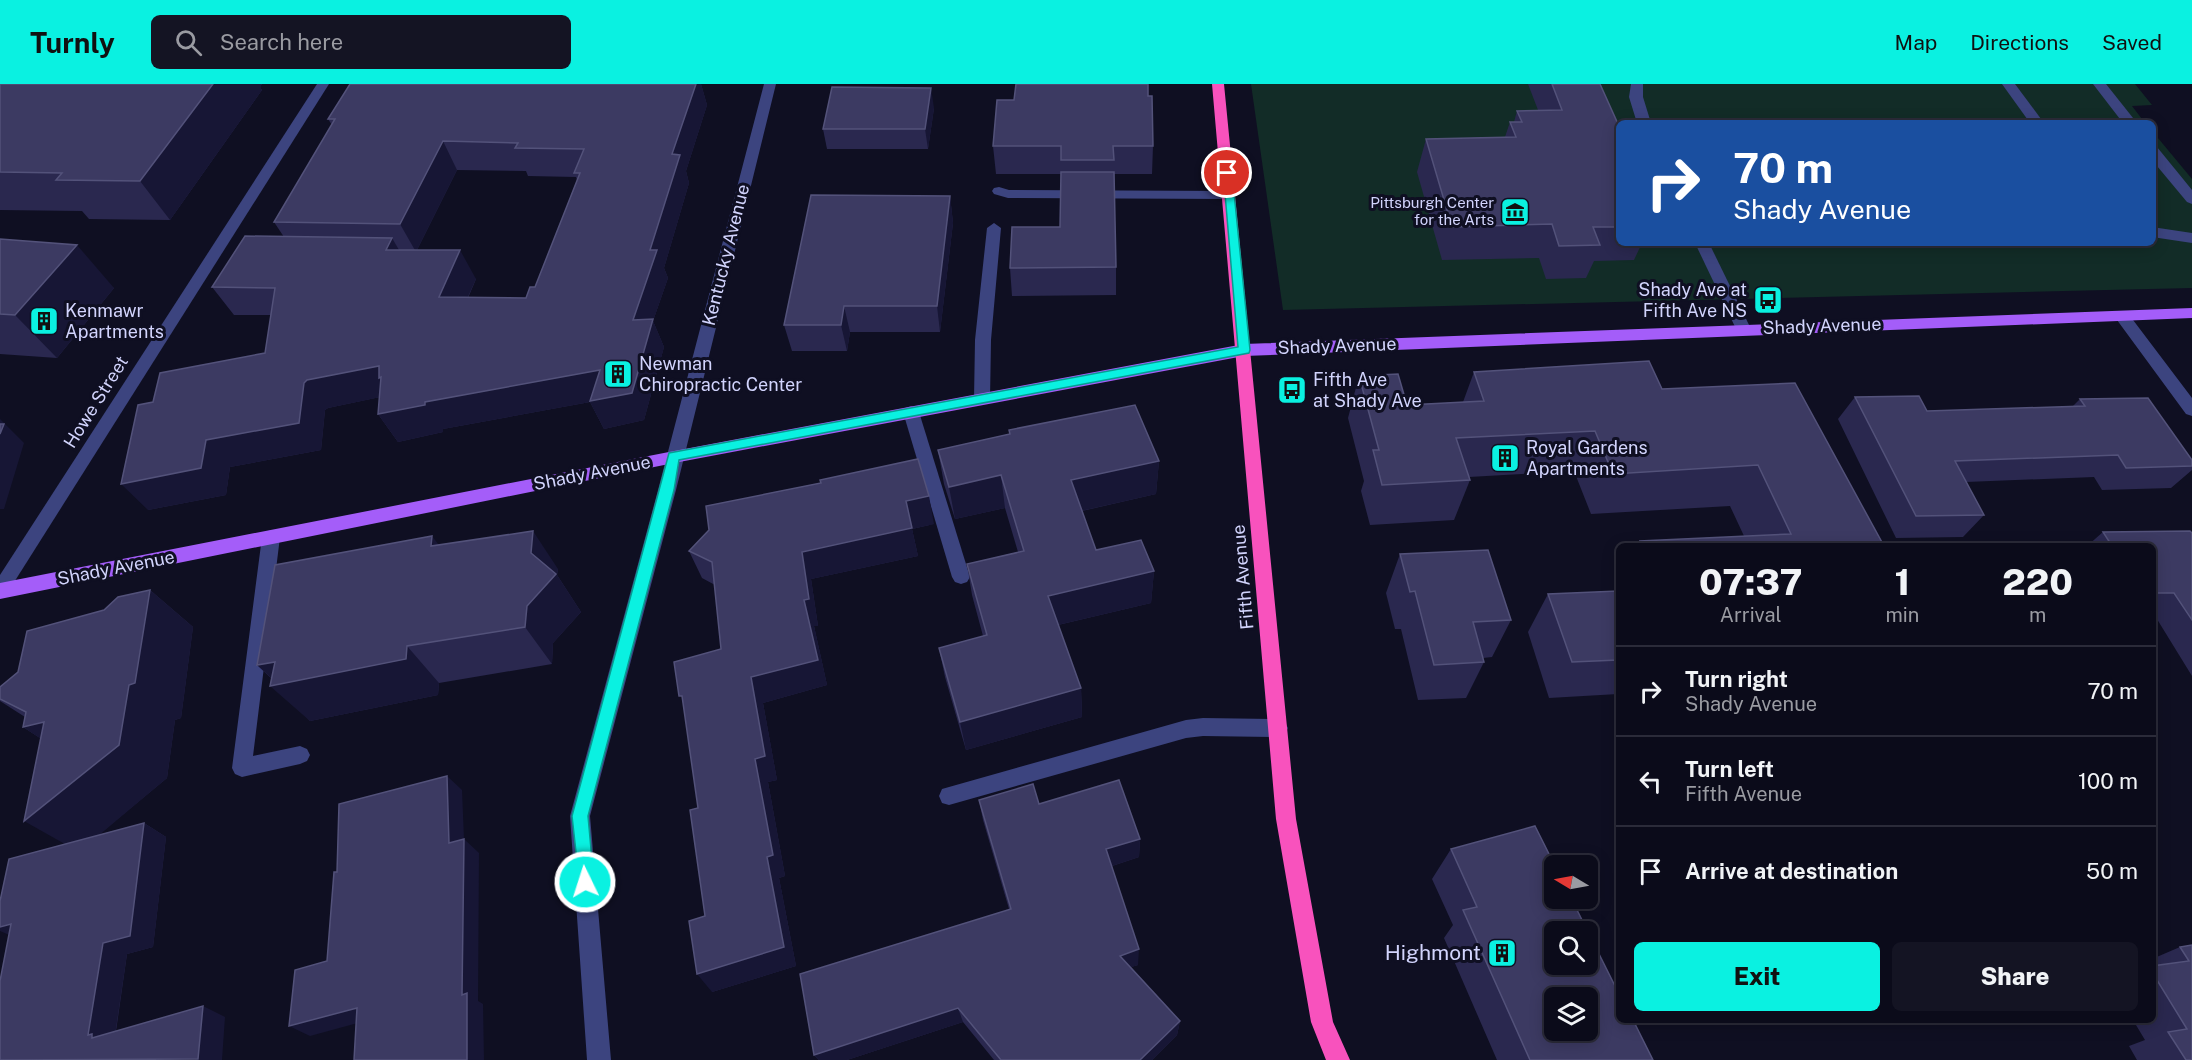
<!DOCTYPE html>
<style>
body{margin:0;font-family:"Public Sans",sans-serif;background:#141423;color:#f1f3f6;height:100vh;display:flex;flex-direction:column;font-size:22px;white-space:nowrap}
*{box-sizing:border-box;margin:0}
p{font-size:20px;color:#9a9ba2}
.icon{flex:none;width:33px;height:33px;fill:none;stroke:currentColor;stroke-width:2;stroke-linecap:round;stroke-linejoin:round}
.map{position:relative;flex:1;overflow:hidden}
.panel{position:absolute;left:1616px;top:459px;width:540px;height:480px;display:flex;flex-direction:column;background:#0b0b1a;border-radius:9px;box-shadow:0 3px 15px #0003,0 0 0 2px #2b2b39}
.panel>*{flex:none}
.guide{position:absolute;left:1616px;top:36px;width:540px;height:126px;border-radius:9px;box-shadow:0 3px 15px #0003,0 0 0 2px #2b2b39;background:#1a4fa0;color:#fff;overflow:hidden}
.needle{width:39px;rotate:280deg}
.tools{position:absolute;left:1544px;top:771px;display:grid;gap:12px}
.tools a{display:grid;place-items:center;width:54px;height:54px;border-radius:9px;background:#0b0b1a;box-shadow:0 3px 15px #0003,0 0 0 2px #2b2b39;font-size:30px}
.pin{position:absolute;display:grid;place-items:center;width:51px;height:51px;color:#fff;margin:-26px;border:3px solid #fff;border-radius:50%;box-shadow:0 2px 6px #0007}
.me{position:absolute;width:66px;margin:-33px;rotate:356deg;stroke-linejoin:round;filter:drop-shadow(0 0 4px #0008)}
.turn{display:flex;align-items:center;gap:21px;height:126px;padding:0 18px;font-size:27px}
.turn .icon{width:78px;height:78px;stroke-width:2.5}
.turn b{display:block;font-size:42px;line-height:51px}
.eta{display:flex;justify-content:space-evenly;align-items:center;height:102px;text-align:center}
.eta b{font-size:36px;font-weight:800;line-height:42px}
.action{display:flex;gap:12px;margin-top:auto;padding:12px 18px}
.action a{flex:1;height:69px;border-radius:9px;background:#0af1e1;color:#111;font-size:24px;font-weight:800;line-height:69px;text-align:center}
.action a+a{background:#141423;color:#f1f3f6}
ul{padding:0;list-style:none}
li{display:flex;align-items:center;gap:18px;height:90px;padding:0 18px;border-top:2px solid #2b2b39}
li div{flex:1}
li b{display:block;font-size:22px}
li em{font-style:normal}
header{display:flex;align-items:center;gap:36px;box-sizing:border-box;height:84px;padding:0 30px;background:#0af1e1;color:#111}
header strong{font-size:28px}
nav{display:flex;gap:33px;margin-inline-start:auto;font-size:21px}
.search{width:420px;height:54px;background:#141423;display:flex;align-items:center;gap:15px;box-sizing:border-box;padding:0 21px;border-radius:9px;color:#9a9ba2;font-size:22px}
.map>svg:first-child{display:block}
</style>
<header>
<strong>Turnly</strong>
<div class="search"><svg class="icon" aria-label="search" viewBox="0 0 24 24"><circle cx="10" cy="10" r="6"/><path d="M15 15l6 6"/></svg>Search here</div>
<nav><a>Map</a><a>Directions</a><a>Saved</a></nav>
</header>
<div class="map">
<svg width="2192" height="976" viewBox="0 0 2192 976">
<rect width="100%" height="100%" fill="#0f0f22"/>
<!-- green -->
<path fill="#122c27" d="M1251 0H2135L2152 21 2132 22 2145 39H1618V159H2152L2153 48 2192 95V204L1283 226Z"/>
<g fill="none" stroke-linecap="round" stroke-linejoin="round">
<!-- minor -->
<g fill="#3c447f" fill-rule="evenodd">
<path d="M317 0H329L6 511 0 514V491Z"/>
<path d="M764 0H776L676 406 590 732 611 976H587L570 732 658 406Z"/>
<path d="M1631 0H1643V13L1651 39H1637L1629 13Z"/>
<path d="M2002 0H2015L2044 39H2030Z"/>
<path d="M2093 0H2106L2137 39H2123Z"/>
<path d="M2152 62 2157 63 2192 106V120L2187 118 2152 76Z"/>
<path d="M999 103 1009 106 1229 107 1236 111 1229 115 1008 114 994 110 992 107 994 104Z"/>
<path d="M994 139 1001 144 991 256 990 315 988 319H976L974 315 975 256 987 144Z"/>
<path d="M2152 143 2192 149V159L2152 153Z"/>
<path d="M1695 159H1709L1751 245 1748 249H1738Z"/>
<path d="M2122 227 2127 228 2192 314V332L2186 330 2117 236 2114 232 2117 228Z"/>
<path d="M911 322 917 324 919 328 970 493 967 498 961 500 955 498 952 493 903 328 905 324Z"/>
<path d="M271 446 277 448 280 453 253 672 300 662 307 665 310 671 307 677 300 680 242 693 235 690 232 684 262 453 265 448Z"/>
<path d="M1203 634 1278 635 1285 638 1288 644 1285 650 1278 653 1203 652 1186 654 949 721 942 719 939 712 942 705 949 703 1186 636Z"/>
</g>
<!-- major -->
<path fill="#a45df9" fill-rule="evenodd" d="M2192 224V234L1244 272 674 379 0 515V499L674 367 1244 260Z"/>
<!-- highway -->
<path fill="#f852bd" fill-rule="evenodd" d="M1212 0H1224L1296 735 1333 938 1350 976H1326L1311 938 1276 735Z"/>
</g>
<!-- wall -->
<g fill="#2a284f" fill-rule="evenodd">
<path d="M0 0H262L260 3 262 6 170 136 89 135 82 127 0 126Z"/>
<path d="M350 0H701L707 21 686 87 689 99 664 184 668 194 653 237 664 263 644 336 604 345 590 318 443 345V348L398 358 378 330 380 313 328 324 325 326 321 366 230 383 226 411 148 426 153 318 265 269 271 231H234L212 203 284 153 274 138 332 41 328 35ZM457 86 526 87 528 92 576 93 577 96 535 203 526 214H468L476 195 417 166Z"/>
<path d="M1528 0H1600L1618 40V159H1642L1634 176 1594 177 1586 194 1546 195 1539 174 1442 176 1417 88 1426 55 1505 53 1510 38H1514L1517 27 1538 26Z"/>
<path d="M1148 12 1153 62 1152 90H1114L1116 183V211L1012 212 1010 184 1060 143 1061 90H996L993 62 1014 16Z"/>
<path d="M934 24 928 65H827L823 45Z"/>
<path d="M950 112 953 139 940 248H850L847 267H792L784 241Z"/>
<path d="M0 155 114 204 57 274 0 270Z"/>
<path d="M1474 288 1662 305 1884 462H1637L1640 457 1744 452 1730 422 1591 430 1574 387 1469 393 1470 396 1454 436 1370 441 1361 407 1364 397 1348 334 1359 292 1407 321 1463 318Z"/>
<path d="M1855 313 1927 327 2072 323 2080 315 2192 376V386L2171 404 2102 406 2094 393 1966 398 1984 431 1963 453 1896 454 1838 335Z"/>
<path d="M1009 346 1159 377 1156 410 1082 427 1096 466 1154 487 1151 519 1058 541 1081 604 1082 633 966 666 945 593 939 564 983 552 972 511 967 480 1018 468 1005 424 955 435 944 400 938 366 1009 350Z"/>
<path d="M934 440 912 445 918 472 811 495 818 542H814L827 601 763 619 777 696 768 698 785 792 779 794 796 882 712 908 705 832 698 724 721 565 715 501 702 494 689 467Z"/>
<path d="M2103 448 2192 449V592L2152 527V462H2087Z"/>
<path d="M439 461 558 485 557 491 581 528 553 559 552 580 439 599 438 611 310 637 272 595 257 581Z"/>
<path d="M1400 470 1511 536 1492 573 1483 574 1484 578 1466 614 1418 616 1401 545H1395L1386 509Z"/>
<path d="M1618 492V504L1616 496Z"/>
<path d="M150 506 193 543 181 634 175 636 167 694 98 751 144 739 166 753 153 863 127 870 116 947 225 933 0 976 65 760 40 654 23 643 25 633 0 617V603L18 588 104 526Z"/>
<path d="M1618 507V610L1549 614 1528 548 1548 510Z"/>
<path d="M979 716 1039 720 1140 755 1139 773 1112 782 1138 881 1131 883 1180 937 1177 951 1152 976H994L963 938 847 976H819L814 971 1009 825 983 736Z"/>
<path d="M1451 765 1653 976H1497L1444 854 1453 841 1432 795Z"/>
<path d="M2192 861V976H2137L2129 962 2145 956 2133 936H2152V875L2180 863Z"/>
</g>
<!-- shaded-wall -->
<g fill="#171635">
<path d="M213 0H262L260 3 262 6 170 136 140 97Z"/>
<path d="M696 0H701L707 21 686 87 689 99 664 184 668 194 653 237 664 263 644 336 604 345 590 318 443 345V348L398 358 378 330 425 318 600 286 633 236 650 166 672 70Z"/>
<path d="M931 4 934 24 928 65 925 45Z"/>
<path d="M443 57 457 86 416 168 400 140Z"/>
<path d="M950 112 953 139 940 248 937 222Z"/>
<path d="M392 154 409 183 386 166Z"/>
<path d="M77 161 114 204 57 274 15 231Z"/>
<path d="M460 166 476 195 455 241 439 213Z"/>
<path d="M844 222 850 248 847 267 841 241Z"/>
<path d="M379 282 390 311 328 324 325 326 321 366 230 383 226 411 148 426 121 400 206 356 304 299 307 296Z"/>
<path d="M0 335 24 359 4 425H0Z"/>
<path d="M1159 377 1156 410 1072 429 1071 396Z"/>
<path d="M1001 391 1005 424 955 435 949 403Z"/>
<path d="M929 412 934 440 912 445 918 472 811 495 818 542H814L827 601 763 619 777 696 768 698 785 792 779 794 796 882 712 908 697 890 767 773 755 675 751 593 804 516 802 468 906 417Z"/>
<path d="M533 447 558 485 557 491 581 528 553 559 552 580 525 543Z"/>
<path d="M432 452 461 490 431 462Z"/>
<path d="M1154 487 1151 519 1049 543 1048 512Z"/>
<path d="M150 506 193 543 181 634 175 636 167 694 79 768 24 737 129 601Z"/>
<path d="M407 562 439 599 438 611 310 637 270 602 279 601 257 581 275 578Z"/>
<path d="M1081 604 1082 633 966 666 960 638Z"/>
<path d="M44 638 75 677 23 643Z"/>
<path d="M447 692 462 706 464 755 479 769 478 917 483 920 484 976H467L449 759Z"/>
<path d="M144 739 166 753 153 863 127 870 114 958 92 954 88 951 103 859Z"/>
<path d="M1140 755 1139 773 1106 784V765Z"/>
<path d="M11 840 21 856 0 847V843Z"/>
<path d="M1139 865 1138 881 1119 887 1120 872Z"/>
<path d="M203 922 225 933 222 976H195Z"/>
<path d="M357 924 376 934 310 952 289 942Z"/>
<path d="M958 924 963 938 847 976H819L814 971Z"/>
<path d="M1180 937 1177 951 1152 976H1140Z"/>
</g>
<!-- building -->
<g fill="#3c3a62" stroke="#53527a" stroke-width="1.5" fill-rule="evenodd">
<path d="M0 0H213L140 97 56 96 62 89 0 88Z"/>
<path d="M350 0H696L672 70 680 71 650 166H657L633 236 653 235 632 309 590 317 600 286 425 318V321L378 330 381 293 379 294V282L307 296 304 299 299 339 206 356 201 384 121 400 138 321 153 318 160 289 265 269 275 204 212 203 245 152 392 154 386 166H460L439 213 526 214 530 203H535L580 89H574L584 65 515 64 518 59 443 57 400 140 274 138 335 35H328Z"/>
<path d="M1016 0H1148V12H1152L1153 62H1113L1114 76H1061V62H993L997 16H1014Z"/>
<path d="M1552 0H1600L1618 40V143H1593L1600 161 1559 162 1552 140 1452 143 1426 55 1516 53 1510 38H1522L1517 27 1562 26Z"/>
<path d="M832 3 931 4 925 45H823Z"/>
<path d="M1061 88H1114L1116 183 1010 184 1012 143H1060Z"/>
<path d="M811 111 950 112 937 222H844L841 241H784Z"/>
<path d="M0 155 77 161 15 231 0 230Z"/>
<path d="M1649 277 1662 305 1795 299 1884 462H1642L1640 457 1791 450 1758 381 1613 390 1595 347 1456 354 1470 396 1382 401 1373 366H1379L1359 292 1398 290 1407 321 1484 317 1474 288Z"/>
<path d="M1919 312 1927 327 2085 322 2080 315 2148 314 2192 376V382L2126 384 2118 371 1955 377 1984 431 1916 432 1855 313Z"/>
<path d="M1135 321 1159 377 1071 396 1096 466 1141 456 1154 487 1048 512 1081 604 960 638 939 564 987 551 967 480 1024 467 1001 391 949 403 938 366 1010 350 1009 346Z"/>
<path d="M0 340H4L0 350Z"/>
<path d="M918 375 929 412 906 417 912 444 802 468 809 515 804 516 818 576 751 593 765 672 755 675 773 771 767 773 784 863 697 890 689 837 705 832 690 726 698 724 682 612H679L674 578 721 565 712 478 689 467 709 446 706 422 821 399 820 396Z"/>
<path d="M533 447 531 469 556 490 527 522 525 543 407 562 406 575 270 602 275 578 257 581 275 481 432 452 431 462Z"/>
<path d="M2190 447 2192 449V536L2174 509H2152V462H2112L2103 448Z"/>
<path d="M1488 466 1511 536 1473 538 1484 578 1434 581 1415 507 1410 508 1400 470Z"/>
<path d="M150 506 135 599 129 601 119 661 24 737 44 638 23 643 26 628 0 615V603L18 588 27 547 104 526 118 513Z"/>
<path d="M1618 507V576L1572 578 1548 510Z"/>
<path d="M447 692 449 759 464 755 462 911 467 909V976H354L357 924 289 942 295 886 327 877 334 788H337L339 720Z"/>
<path d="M1119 696 1140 755 1106 765 1139 865 1120 872 1180 937 1140 976H1001L958 924 814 971 800 890 1011 825 979 716 1033 700 1039 720Z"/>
<path d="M144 739 130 852 103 859 88 951 92 950V954L203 922 198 975 0 976V897L11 840 0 843V817L9 775Z"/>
<path d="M1535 742 1555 782 1554 814H1571L1618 908V936H1633L1653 976H1530L1463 826 1477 823 1451 765ZM1554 848H1587V880H1554ZM1554 914H1587V946H1554Z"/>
<path d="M2192 861V976H2186L2168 948 2187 945 2152 888V882L2189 877 2180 863Z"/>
</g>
<!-- route -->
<path fill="#0af1e1" stroke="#069d92" stroke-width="1.5" d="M1223 86H1227L1232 89 1250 266 1249 269 679 376 674 406 588 732 594 798 591 804 585 806 580 804 572 732 669 369 1238 263Z"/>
<!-- icons -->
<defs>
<g id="museum-square" transform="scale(1.5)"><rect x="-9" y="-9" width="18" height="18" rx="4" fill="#0af1e1" stroke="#0f0f22"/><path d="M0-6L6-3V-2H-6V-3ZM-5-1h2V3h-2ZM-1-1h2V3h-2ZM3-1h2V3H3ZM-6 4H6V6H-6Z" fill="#111"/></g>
<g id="bus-square" transform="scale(1.5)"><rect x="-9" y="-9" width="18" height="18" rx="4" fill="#0af1e1" stroke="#0f0f22"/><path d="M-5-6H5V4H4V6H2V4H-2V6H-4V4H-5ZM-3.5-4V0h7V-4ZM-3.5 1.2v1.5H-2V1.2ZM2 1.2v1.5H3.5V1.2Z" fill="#111"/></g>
<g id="building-square" transform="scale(1.5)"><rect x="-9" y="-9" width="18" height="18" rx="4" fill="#0af1e1" stroke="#0f0f22"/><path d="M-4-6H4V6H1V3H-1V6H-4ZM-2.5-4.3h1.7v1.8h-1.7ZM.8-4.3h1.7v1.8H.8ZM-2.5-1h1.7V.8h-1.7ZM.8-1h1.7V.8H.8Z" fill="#111"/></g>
</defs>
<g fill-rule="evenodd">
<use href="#museum-square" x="1515" y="128"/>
<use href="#bus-square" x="1768" y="216"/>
<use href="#building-square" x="44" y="237"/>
<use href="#building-square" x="618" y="290"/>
<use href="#bus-square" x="1292" y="306"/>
<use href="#building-square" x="1505" y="374"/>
<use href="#building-square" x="1502" y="869"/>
</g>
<g text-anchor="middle" stroke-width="6" stroke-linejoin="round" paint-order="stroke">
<!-- far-poi labels -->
<g font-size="15" fill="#d2d4fd" stroke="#0f0f22" text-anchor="end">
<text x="1494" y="124">Pittsburgh Center<tspan x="1494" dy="17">for the Arts</tspan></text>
</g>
<!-- street labels -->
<g font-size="18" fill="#d2d4fd" stroke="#0f0f22">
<text transform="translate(726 171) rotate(-76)" y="6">Kentucky Avenue</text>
<text transform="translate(1822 242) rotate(-2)" y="6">Shady Avenue</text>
<text transform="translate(1337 262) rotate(-2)" y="6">Shady Avenue</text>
<text transform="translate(96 318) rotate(-58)" y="6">Howe Street</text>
<text transform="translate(592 389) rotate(-11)" y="6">Shady Avenue</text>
<text transform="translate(116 484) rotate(-11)" y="6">Shady Avenue</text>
<text transform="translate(1243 493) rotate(-95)" y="6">Fifth Avenue</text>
</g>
<!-- poi labels -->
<g font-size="18" fill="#d2d4fd" stroke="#0f0f22" text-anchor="start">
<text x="1747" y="212" text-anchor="end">Shady Ave at<tspan x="1747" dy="21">Fifth Ave NS</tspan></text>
<text x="65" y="233">Kenmawr<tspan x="65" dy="21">Apartments</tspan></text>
<text x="639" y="286">Newman<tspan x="639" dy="21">Chiropractic Center</tspan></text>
<text x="1313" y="302">Fifth Ave<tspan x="1313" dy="21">at Shady Ave</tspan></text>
<text x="1526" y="370">Royal Gardens<tspan x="1526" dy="21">Apartments</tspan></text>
</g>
<!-- near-poi labels -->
<g font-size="21" fill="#d2d4fd" stroke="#0f0f22" text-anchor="end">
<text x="1481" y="876">Highmont</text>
</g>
</g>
</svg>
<div class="tools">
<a><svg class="needle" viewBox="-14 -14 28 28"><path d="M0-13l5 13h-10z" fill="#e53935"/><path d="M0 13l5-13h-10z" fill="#9a9ba2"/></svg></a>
<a><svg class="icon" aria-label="search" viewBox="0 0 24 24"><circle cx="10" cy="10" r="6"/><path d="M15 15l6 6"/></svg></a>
<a><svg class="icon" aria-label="layers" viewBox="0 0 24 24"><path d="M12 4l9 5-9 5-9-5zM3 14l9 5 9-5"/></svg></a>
</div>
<div class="pin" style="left:1227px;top:89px;background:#d93025"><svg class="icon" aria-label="arrive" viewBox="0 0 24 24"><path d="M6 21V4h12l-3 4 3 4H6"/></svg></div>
<svg class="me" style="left:585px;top:798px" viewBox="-20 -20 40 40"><circle r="17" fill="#0af1e1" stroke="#fff" stroke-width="3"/><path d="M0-11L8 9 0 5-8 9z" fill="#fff"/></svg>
<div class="guide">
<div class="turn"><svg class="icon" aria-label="right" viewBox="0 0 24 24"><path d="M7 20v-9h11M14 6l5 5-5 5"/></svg><div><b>70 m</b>Shady Avenue</div></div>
</div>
<section class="panel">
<div class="eta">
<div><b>07:37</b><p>Arrival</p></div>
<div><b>1</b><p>min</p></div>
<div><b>220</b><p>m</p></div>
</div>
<ul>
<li><svg class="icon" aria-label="right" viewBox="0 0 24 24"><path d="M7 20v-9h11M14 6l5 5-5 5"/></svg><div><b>Turn right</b><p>Shady Avenue</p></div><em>70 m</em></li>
<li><svg class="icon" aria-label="left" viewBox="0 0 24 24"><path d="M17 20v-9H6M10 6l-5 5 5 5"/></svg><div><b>Turn left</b><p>Fifth Avenue</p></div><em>100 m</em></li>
<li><svg class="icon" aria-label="arrive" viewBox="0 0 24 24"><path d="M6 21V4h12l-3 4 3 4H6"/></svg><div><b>Arrive at destination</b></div><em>50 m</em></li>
</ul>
<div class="action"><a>Exit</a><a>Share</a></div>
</section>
</div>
